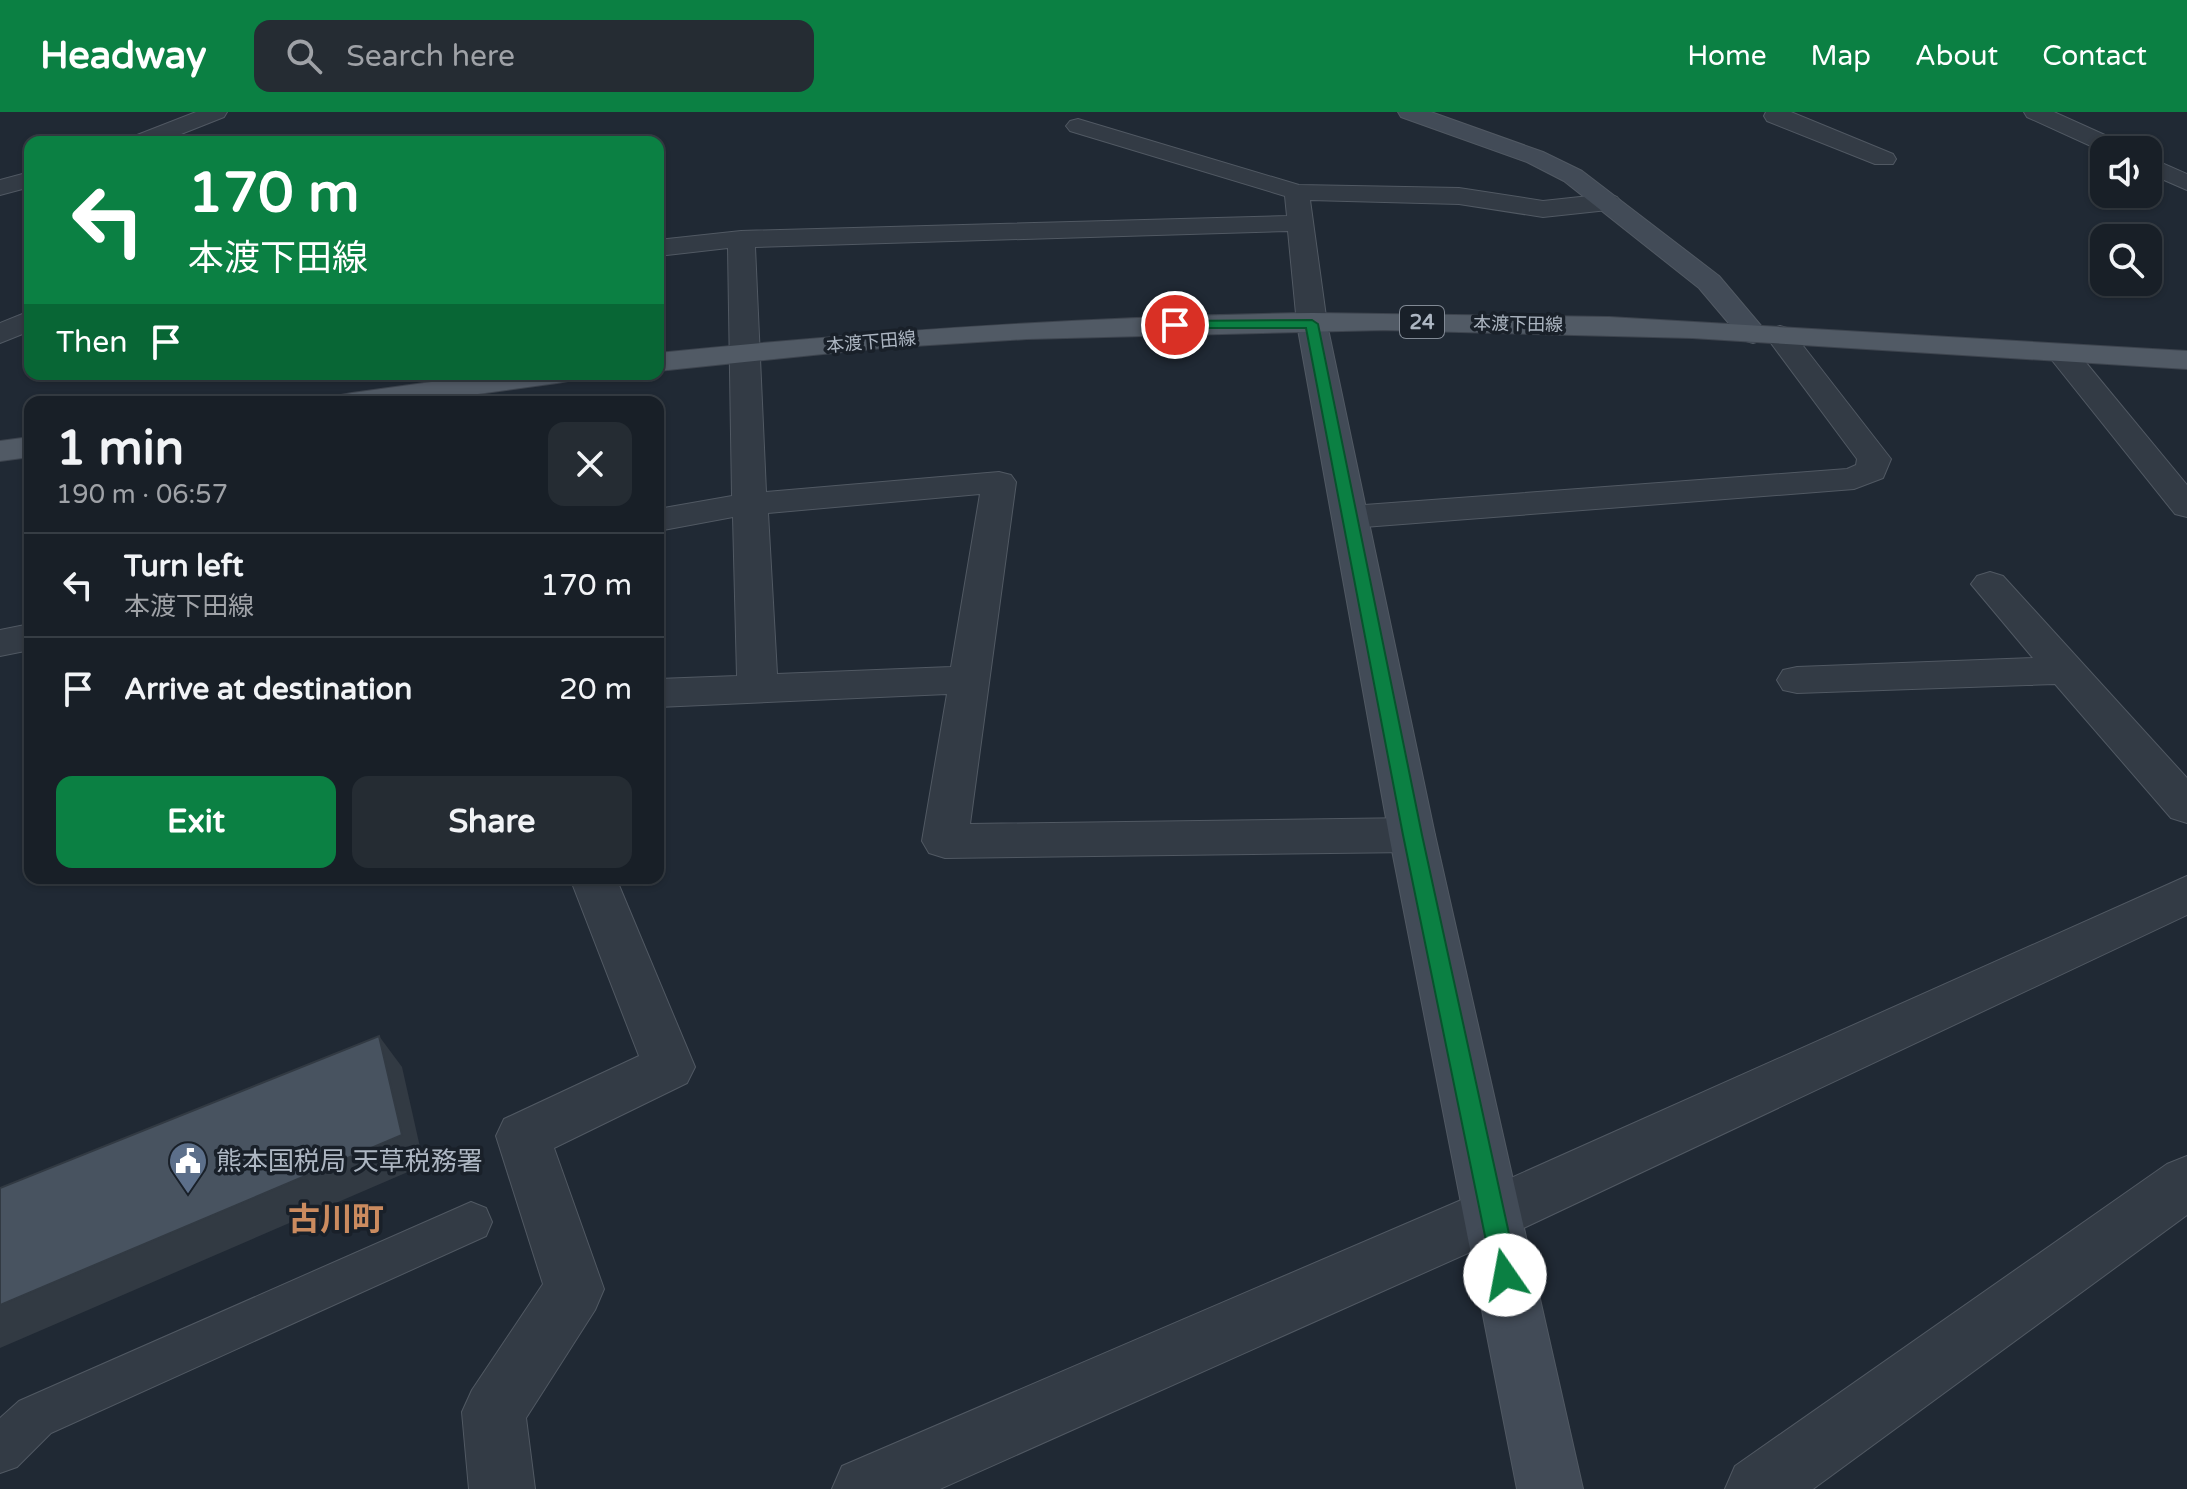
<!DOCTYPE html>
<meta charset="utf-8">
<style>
body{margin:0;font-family:"Varela Round","Noto Sans JP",sans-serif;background:#252c33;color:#f1f3f6;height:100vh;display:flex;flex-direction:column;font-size:30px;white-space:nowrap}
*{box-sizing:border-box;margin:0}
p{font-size:26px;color:#9fa2a7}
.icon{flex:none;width:44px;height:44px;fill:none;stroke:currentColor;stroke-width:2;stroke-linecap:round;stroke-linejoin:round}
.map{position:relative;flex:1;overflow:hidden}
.side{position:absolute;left:24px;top:284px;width:640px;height:488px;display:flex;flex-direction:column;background:#181f27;border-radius:16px;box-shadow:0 2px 6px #0004,0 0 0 2px #363d44}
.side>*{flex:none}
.hud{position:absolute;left:24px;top:24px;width:640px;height:244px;border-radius:16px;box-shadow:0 2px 6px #0004,0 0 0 2px #363d44;background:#0b8043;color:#fff;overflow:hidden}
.controls{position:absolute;left:2090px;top:24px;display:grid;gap:16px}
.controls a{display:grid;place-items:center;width:72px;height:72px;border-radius:16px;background:#181f27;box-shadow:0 2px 6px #0004,0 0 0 2px #363d44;font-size:40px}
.pin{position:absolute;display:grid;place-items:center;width:68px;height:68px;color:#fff;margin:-34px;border:4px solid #fff;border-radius:50%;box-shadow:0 2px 8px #0007}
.me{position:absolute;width:88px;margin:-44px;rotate:348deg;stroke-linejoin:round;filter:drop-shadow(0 0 6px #0008)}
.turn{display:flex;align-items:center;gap:28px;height:168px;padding:0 32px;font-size:36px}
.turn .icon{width:104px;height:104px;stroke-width:2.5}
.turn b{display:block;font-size:56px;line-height:68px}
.then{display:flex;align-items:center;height:76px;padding:0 32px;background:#0003;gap:16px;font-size:30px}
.round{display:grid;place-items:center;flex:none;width:84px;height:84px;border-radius:16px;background:#252c33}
.headline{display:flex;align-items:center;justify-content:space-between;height:136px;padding:0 32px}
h1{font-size:48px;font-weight:700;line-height:60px}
.cta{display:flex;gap:16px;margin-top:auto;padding:16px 32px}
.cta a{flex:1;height:92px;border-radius:16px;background:#0b8043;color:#fff;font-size:32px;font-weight:700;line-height:92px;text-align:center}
.cta a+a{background:#252c33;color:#f1f3f6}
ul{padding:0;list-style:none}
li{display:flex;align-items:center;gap:24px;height:104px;padding:0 32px;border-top:2px solid #363d44}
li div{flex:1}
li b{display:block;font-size:30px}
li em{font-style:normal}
header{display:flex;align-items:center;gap:48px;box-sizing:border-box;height:112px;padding:0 40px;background:#0b8043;color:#fff}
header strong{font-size:38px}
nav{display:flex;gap:44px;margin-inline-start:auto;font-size:28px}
.search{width:560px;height:72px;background:#252c33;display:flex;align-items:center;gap:20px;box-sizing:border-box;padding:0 28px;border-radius:16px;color:#9fa2a7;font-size:30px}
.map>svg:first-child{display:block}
</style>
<header>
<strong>Headway</strong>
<div class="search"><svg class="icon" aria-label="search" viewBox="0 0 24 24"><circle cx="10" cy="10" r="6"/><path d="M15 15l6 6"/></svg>Search here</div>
<nav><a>Home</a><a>Map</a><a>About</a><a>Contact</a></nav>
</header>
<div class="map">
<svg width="2187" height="1377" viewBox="0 0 2187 1377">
<rect width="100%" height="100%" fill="#202934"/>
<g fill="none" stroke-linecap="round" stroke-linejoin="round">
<!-- lane casing -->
<g stroke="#515963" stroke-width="2">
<path id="lane" d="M471 1090 486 1096 492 1110 486 1124 51 1321 17 1355 0 1361V1306L19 1289Z"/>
</g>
<!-- street casing -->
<g stroke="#515963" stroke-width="2">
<g id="street">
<path d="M196 0H227L224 5 161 30H128L132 25Z"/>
<path d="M1766 0H1791L1893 42 1896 47 1893 52H1875L1767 9 1764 4Z"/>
<path d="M2024 0H2054L2127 33 2131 38 2104 40 2027 5Z"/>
<path d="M1078 7 1299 73 1459 76 1543 89 1608 82 1617 85 1621 90 1617 95 1608 98 1543 105 1459 92 1310 88 1327 212 1322 218 1312 221 1302 218 1297 212 1288 119 755 135 766 380 999 360 1011 363 1016 370 970 712 1412 706 1428 711 1435 723 1428 735 1412 740 945 746 929 741 922 729 947 582 658 595V567L737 564 733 405 658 419V397L732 384 728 136 658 144V128L741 119 1287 104 1285 84 1070 19 1066 14 1070 9ZM980 382 951 555 777 562 768 401Z"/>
<path d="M2148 45 2187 62V78L2148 61Z"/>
<path d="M30 60V75L0 83V68Z"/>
<path d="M30 199V219L0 231V211Z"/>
<path d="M1780 214 1790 217 1891 347 1883 366 1854 377 1351 416 1339 412 1333 405 1339 398 1351 394 1847 357 1856 353 1857 347 1765 223 1770 217Z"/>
<path d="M2062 232 2073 235 2187 373V405L2175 402 2051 247 2047 241 2051 235Z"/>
<path d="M1990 460 2003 464 2187 666V711L2171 706 2055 572 1797 581 1783 578 1777 568 1783 558 1797 555 2033 546 1971 472 1977 464Z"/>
<path d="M30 512V538L0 544V518Z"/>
<path d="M2187 764V803L1513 1121 940 1377H832L842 1354 1473 1083Z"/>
<path d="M570 766H616L695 955 687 971 554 1036 604 1177 595 1198 526 1306 535 1377H469L462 1300 472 1278 543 1172 496 1024 504 1007 639 944Z"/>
<path d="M2187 1044V1103L1813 1377H1725L1735 1354 2167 1052Z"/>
</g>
</g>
<!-- secondary casing -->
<g stroke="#515963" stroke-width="2">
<g id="secondary">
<path d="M1398 0H1431L1543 40 1582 59 1719 164 1768 222 1763 228 1753 231 1743 228 1699 176 1564 69 1527 50 1401 5Z"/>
<path d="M1312 203 1322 206 1327 212 1435 723 1583 1377H1517L1389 723 1297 212 1302 206Z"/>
</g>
</g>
<!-- primary casing -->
<g stroke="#3d444e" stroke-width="2">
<g id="primary">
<path d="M1313 201 1609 205 2187 239V257L1692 226 1384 218 1027 227 882 236 658 259V241C876 219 1093 204 1313 201Z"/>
<path d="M489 262H572L568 269 557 271 421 290H336L341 283 352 281Z"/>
<path d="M30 325V345L0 349V329Z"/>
</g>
</g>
<!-- lane -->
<use href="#lane" fill="#333b45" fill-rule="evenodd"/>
<!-- street -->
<use href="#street" fill="#333b45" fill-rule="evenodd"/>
<!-- secondary -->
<use href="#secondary" fill="#424b57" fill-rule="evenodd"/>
<!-- primary -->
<use href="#primary" fill="#515a65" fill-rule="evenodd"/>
</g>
<!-- shaded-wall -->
<path fill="#323a43" d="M379 924 402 955 424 1053 0 1236V1193Z"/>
<!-- building -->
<path fill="#485360" stroke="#323a43" stroke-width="2" d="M379 924 402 1023 0 1193V1076Z"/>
<!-- route -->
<path fill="#0b8043" stroke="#07532c" stroke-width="2" d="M1312 208 1318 212 1422 723 1518 1163 1514 1171 1505 1175 1497 1171 1493 1163 1403 723 1306 216H1175L1169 213 1175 209Z"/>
<!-- icons -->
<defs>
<g id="civic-pin" transform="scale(2)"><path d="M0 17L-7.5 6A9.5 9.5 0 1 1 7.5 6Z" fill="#5c6f8a" stroke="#192029"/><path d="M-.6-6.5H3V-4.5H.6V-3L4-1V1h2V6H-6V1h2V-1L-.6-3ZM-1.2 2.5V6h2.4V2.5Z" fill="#fff"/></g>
</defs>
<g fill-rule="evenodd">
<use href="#civic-pin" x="188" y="1049"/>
</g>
<g text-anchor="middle" stroke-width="7" stroke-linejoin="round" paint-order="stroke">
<!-- far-street labels -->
<g font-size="18" fill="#adb6c2" stroke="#192029">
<text transform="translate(1518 212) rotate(1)" y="6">本渡下田線</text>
<text transform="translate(871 230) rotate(-5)" y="6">本渡下田線</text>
</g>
<!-- shield labels -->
<rect fill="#192029" stroke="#818994" stroke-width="2" x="1400" y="194" width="44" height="32" rx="6"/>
<g font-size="20" font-weight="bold" fill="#adb6c2">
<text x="1422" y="217">24</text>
</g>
<!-- near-poi labels -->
<g font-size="26" fill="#adb6c2" stroke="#192029" text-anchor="start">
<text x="216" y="1058">熊本国税局 天草税務署</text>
</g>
<!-- near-quarter labels -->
<g font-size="32" font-weight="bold" fill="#cb8b5f" stroke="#192029">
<text x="336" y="1118">古川町</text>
</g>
</g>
</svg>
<div class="controls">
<a><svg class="icon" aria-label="sound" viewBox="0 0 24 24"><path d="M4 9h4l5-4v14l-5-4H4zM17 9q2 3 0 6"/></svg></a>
<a><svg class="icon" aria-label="search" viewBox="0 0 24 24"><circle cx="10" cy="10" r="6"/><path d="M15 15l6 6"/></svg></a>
</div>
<div class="pin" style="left:1175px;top:213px;background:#d93025"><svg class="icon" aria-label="arrive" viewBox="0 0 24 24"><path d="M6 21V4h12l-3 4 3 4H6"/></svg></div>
<svg class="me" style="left:1505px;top:1163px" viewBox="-20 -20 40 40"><circle r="19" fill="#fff"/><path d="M0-13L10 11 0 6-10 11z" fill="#0b8043"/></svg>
<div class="hud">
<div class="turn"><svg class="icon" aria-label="left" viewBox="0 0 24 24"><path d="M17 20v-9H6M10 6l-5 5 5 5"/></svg><div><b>170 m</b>本渡下田線</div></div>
<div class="then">Then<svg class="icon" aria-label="arrive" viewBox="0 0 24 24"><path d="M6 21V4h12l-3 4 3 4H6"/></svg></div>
</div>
<section class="side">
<div class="headline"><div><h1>1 min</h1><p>190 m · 06:57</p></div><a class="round"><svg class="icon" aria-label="close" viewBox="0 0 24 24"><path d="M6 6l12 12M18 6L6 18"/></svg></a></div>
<ul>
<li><svg class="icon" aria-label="left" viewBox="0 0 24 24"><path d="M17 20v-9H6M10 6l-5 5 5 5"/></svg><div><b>Turn left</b><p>本渡下田線</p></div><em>170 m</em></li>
<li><svg class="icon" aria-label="arrive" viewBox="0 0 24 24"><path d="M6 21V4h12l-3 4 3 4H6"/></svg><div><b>Arrive at destination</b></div><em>20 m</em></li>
</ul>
<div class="cta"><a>Exit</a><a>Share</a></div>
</section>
</div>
